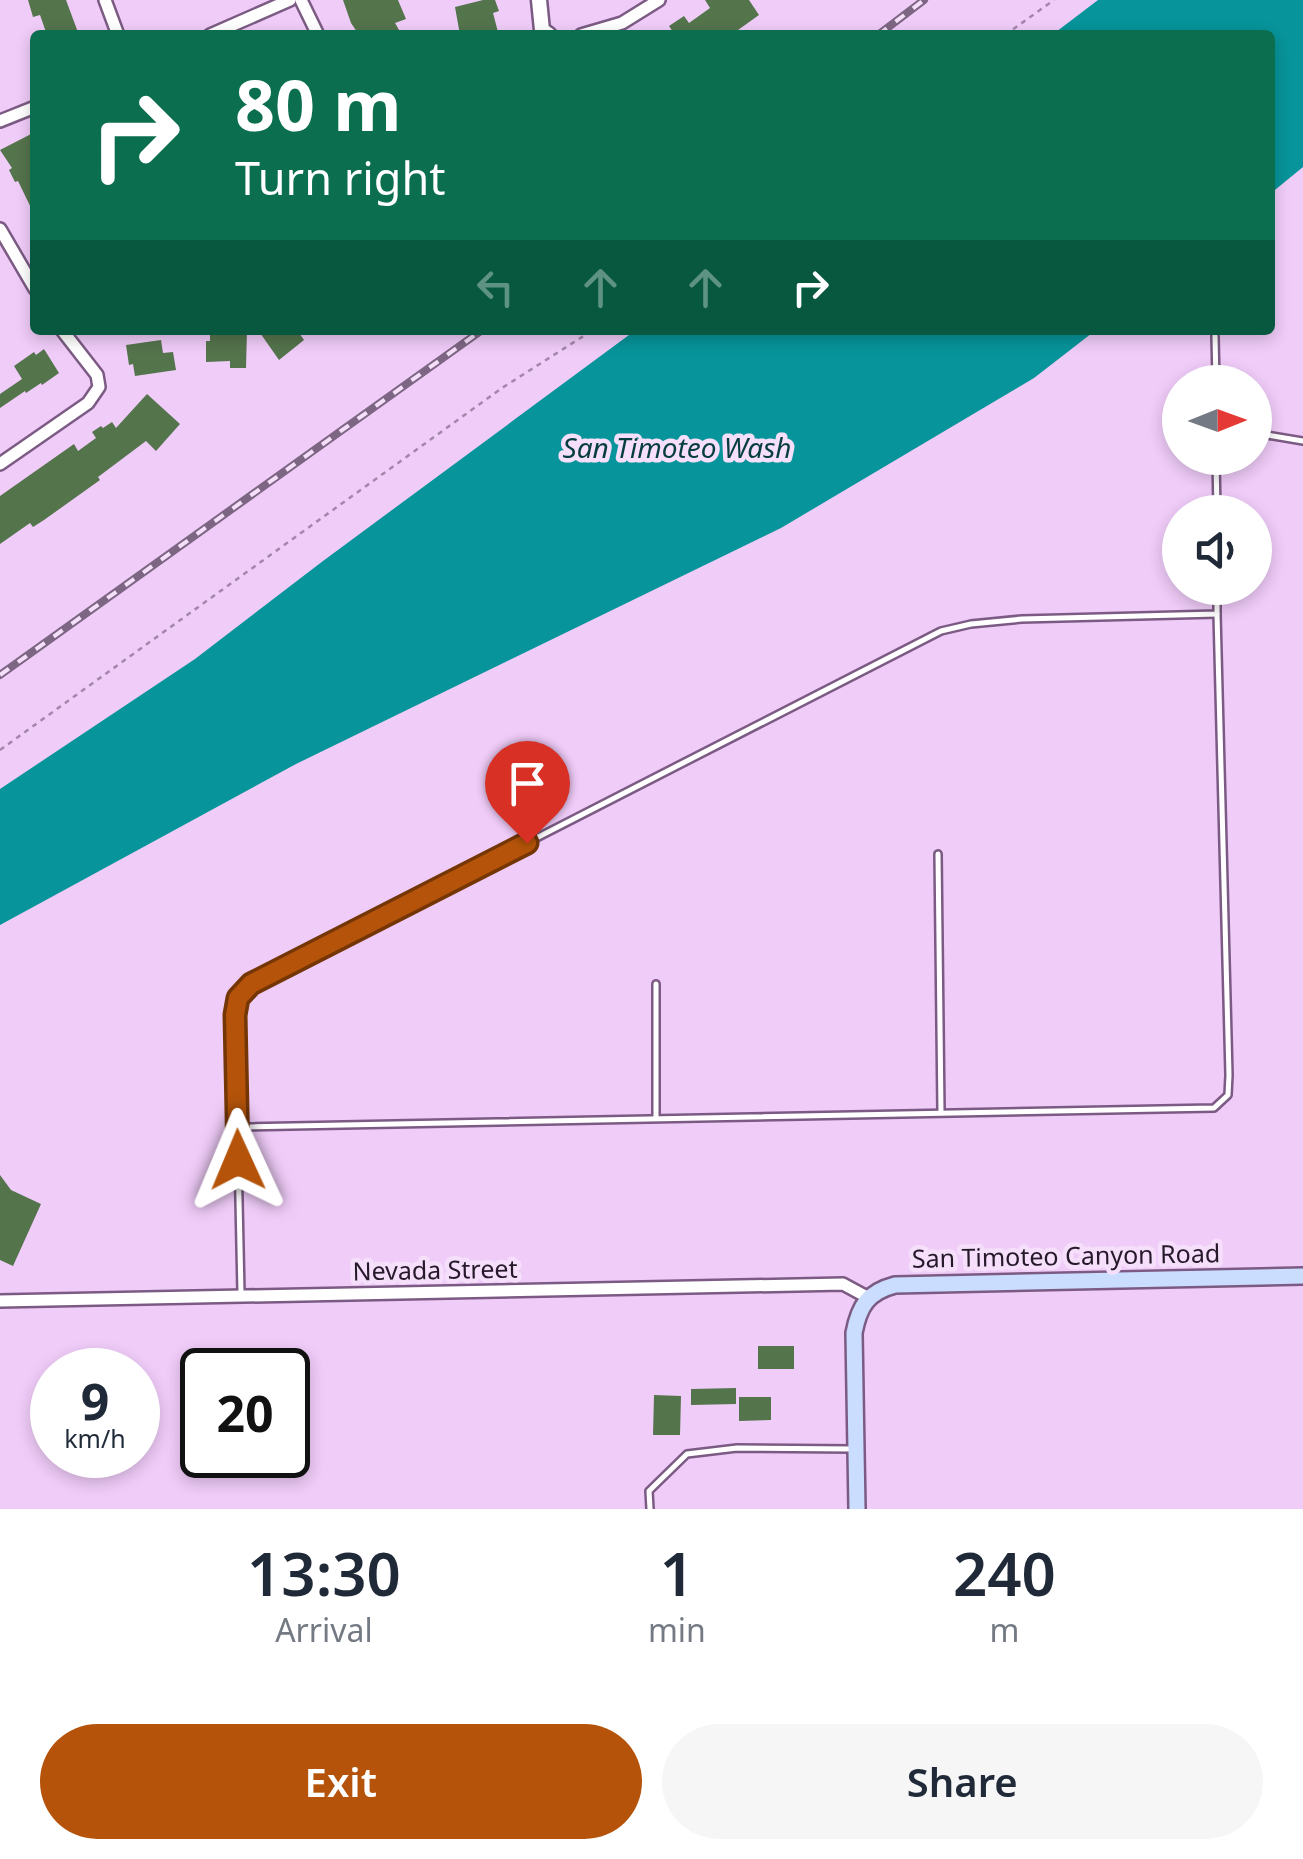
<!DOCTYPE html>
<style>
body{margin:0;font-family:"Noto Sans",sans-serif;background:#f6f6f7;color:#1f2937;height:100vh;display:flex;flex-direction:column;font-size:38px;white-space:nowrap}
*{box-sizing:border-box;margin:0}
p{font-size:32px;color:#747a83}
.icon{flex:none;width:55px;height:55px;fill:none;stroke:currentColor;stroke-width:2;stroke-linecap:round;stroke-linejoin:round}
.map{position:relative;height:1509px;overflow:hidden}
.details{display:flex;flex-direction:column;background:#fff;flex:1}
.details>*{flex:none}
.top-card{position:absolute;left:30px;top:30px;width:1245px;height:305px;border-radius:10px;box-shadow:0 5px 15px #0003;background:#0b6e4f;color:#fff;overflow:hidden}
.needle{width:65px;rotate:89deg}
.tools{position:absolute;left:1162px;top:365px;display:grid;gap:20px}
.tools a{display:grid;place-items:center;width:110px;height:110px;border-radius:50%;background:#fff;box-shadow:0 5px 15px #0003;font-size:50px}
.speed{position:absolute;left:30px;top:1348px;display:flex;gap:20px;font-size:50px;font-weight:700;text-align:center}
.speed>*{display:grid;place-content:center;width:130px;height:130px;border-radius:50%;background:#fff;box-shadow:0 5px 15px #0003;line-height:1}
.speed small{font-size:25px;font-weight:400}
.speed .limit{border:5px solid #111;border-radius:15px;background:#fff;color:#111}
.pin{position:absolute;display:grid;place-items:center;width:85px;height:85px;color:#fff;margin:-102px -42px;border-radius:50% 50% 50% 0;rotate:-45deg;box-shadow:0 0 10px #0007}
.pin .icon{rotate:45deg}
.me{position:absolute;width:110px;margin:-55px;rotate:359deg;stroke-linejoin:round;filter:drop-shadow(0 0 8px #0008)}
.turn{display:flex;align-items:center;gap:35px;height:210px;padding:0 40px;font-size:45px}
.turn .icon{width:130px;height:130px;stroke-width:2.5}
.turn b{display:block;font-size:70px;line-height:85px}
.lanes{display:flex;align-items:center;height:95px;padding:0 40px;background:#0003;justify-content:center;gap:50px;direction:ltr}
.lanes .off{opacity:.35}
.eta{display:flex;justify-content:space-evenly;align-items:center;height:170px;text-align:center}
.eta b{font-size:60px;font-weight:600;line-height:70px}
.cta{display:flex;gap:20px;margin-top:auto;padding:20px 40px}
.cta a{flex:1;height:115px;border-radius:60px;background:#b45309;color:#fff;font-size:40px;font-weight:600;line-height:115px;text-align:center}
.cta a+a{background:#f6f6f7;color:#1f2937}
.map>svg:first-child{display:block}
</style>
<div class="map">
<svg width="1303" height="1509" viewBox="0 0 1303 1509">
<rect width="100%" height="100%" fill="#f0ccf9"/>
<!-- water -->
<g fill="#07949a">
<path d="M1098 0H1303V167L1270 194V35H1052Z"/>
<path d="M643 330H1096L1034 378 781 528 296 764 0 925V789L195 659 323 561 629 335Z"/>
</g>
<!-- building -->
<g fill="#54744c">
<path d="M28 0H66L79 35H47L40 15 33 17Z"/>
<path d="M343 0H398L406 19 395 23 402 35H359L351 23Z"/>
<path d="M483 0H495L499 11 493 13 498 32 485 35H460L455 7Z"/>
<path d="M705 0H749L759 15 731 35H675L669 26 684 16 689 23 710 8Z"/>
<path d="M35 132V216L18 181 15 182 9 170 12 168 0 150Z"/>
<path d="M210 330H247L246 368H230V361L206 362V341H210Z"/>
<path d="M258 330H297L304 340 279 360Z"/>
<path d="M161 340 163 353 173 352 176 370 135 376 133 364 129 365 126 345Z"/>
<path d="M44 349 59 373 42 385 41 383 26 393 25 391 0 408V394L22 379 14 366 34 352 36 355Z"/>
<path d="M147 394 180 424 156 451 146 441 98 477 100 480 44 520 33 527 30 523 0 544V496L74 444 78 451 96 438 92 432 101 426 103 428 112 422 116 428Z"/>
<path d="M0 1175 11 1190 41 1204 13 1266 0 1260Z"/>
<rect x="758" y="1346" width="36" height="23"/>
<path d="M736 1388V1404L691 1405V1389Z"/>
<path d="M654 1395 681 1396 680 1435H653Z"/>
<path d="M739 1397H771V1420L739 1421Z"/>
</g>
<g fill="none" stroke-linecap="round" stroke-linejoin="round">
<!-- service casing -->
<g stroke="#7b5b83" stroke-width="10">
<g id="service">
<path d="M1215 336 1216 382"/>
<path d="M1255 433 1303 441"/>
<path d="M1216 458 1217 512"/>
<path d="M938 854 941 1112"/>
<path d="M656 984V1118"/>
<path d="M238 1127 1214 1108 1228 1095 1229 1075 1217 614"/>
<path d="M241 1293 235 1015 238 998 251 984 941 631 971 624 1022 619 1217 614V588"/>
<path d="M650 1509 649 1491 687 1454 737 1448 853 1449"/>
</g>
</g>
<!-- minor casing -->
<g stroke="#7b5b83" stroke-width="16">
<g id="minor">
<path d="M105 0 118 35"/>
<path d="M301 0 318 35"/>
<path d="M210 35 290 0"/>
<path d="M581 35 622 23 659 0"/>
<path d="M0 121 35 107"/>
<path d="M0 229 35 289"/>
<path d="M0 464 88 403 99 387 97 375 62 330"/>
<path d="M0 1301 843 1284 867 1297"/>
</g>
</g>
<!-- tertiary casing -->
<g stroke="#7b5b83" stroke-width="19">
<path id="tertiary" d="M539 0 542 30 549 35"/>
</g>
<!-- secondary casing -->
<g stroke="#7b5b83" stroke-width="20">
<path id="secondary" d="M857 1509 854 1333C859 1306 868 1292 895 1285L1303 1276"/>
</g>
<!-- path -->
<g stroke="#a387aa" stroke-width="2.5" stroke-dasharray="5 5" stroke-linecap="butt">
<path d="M1005 35 1054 0"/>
<path d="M0 750 502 388 593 330"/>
</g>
<!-- service -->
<use href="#service" stroke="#fff" stroke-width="5"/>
<!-- minor -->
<use href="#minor" stroke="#fff" stroke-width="11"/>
<!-- tertiary -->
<use href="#tertiary" stroke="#fff" stroke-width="14"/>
<!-- secondary -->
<use href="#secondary" stroke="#caddfe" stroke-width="15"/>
<!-- rail casing -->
<g stroke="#7d6683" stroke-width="8">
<g id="rail">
<path d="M878 35 924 0"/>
<path d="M0 675 482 330"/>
</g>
</g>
<!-- rail -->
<use href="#rail" stroke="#f5dffa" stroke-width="4" stroke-dasharray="11" stroke-linecap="butt"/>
</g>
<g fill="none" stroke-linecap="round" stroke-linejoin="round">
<!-- route casing -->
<g stroke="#753606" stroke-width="25">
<path id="route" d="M238 1160 235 1015 238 998 251 984 527 843"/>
</g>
<!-- route -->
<use href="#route" stroke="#b45309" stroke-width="18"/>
</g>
<g text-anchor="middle" stroke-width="9" stroke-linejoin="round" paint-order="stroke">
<!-- street labels -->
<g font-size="25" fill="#26192a" stroke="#f5dffa">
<text transform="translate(1066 1256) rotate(-1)" y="9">San Timoteo Canyon Road</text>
<text transform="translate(435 1270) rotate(-1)" y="9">Nevada Street</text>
</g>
<!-- water labels -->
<g font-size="28" font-style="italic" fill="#073d40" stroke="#f5dffa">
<text x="677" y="458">San Timoteo Wash</text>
</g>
</g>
</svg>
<div class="tools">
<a><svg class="needle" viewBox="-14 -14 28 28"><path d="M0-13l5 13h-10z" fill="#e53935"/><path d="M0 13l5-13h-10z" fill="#747a83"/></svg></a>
<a><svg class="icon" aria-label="sound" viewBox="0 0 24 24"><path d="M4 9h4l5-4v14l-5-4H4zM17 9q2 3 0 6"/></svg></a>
</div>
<div class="speed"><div>9<small>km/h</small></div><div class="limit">20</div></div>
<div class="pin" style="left:527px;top:843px;background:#d93025"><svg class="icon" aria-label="arrive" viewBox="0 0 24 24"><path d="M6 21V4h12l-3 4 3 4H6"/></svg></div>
<svg class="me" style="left:238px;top:1160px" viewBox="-20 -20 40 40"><path d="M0-17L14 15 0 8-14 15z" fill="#b45309" stroke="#fff" stroke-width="4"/></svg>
<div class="top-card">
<div class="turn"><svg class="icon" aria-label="right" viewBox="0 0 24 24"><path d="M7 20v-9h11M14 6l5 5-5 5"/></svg><div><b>80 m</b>Turn right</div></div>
<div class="lanes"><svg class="icon off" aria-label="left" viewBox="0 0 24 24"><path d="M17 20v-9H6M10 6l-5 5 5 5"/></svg><svg class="icon off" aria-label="ahead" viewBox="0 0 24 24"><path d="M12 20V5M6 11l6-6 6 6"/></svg><svg class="icon off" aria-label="ahead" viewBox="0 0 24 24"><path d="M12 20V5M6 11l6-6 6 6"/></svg><svg class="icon" aria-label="right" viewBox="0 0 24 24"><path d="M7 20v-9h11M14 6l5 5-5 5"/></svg></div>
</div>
</div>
<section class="details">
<div class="eta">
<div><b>13:30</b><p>Arrival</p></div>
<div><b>1</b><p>min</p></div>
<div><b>240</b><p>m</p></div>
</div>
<div class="cta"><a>Exit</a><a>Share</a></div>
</section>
